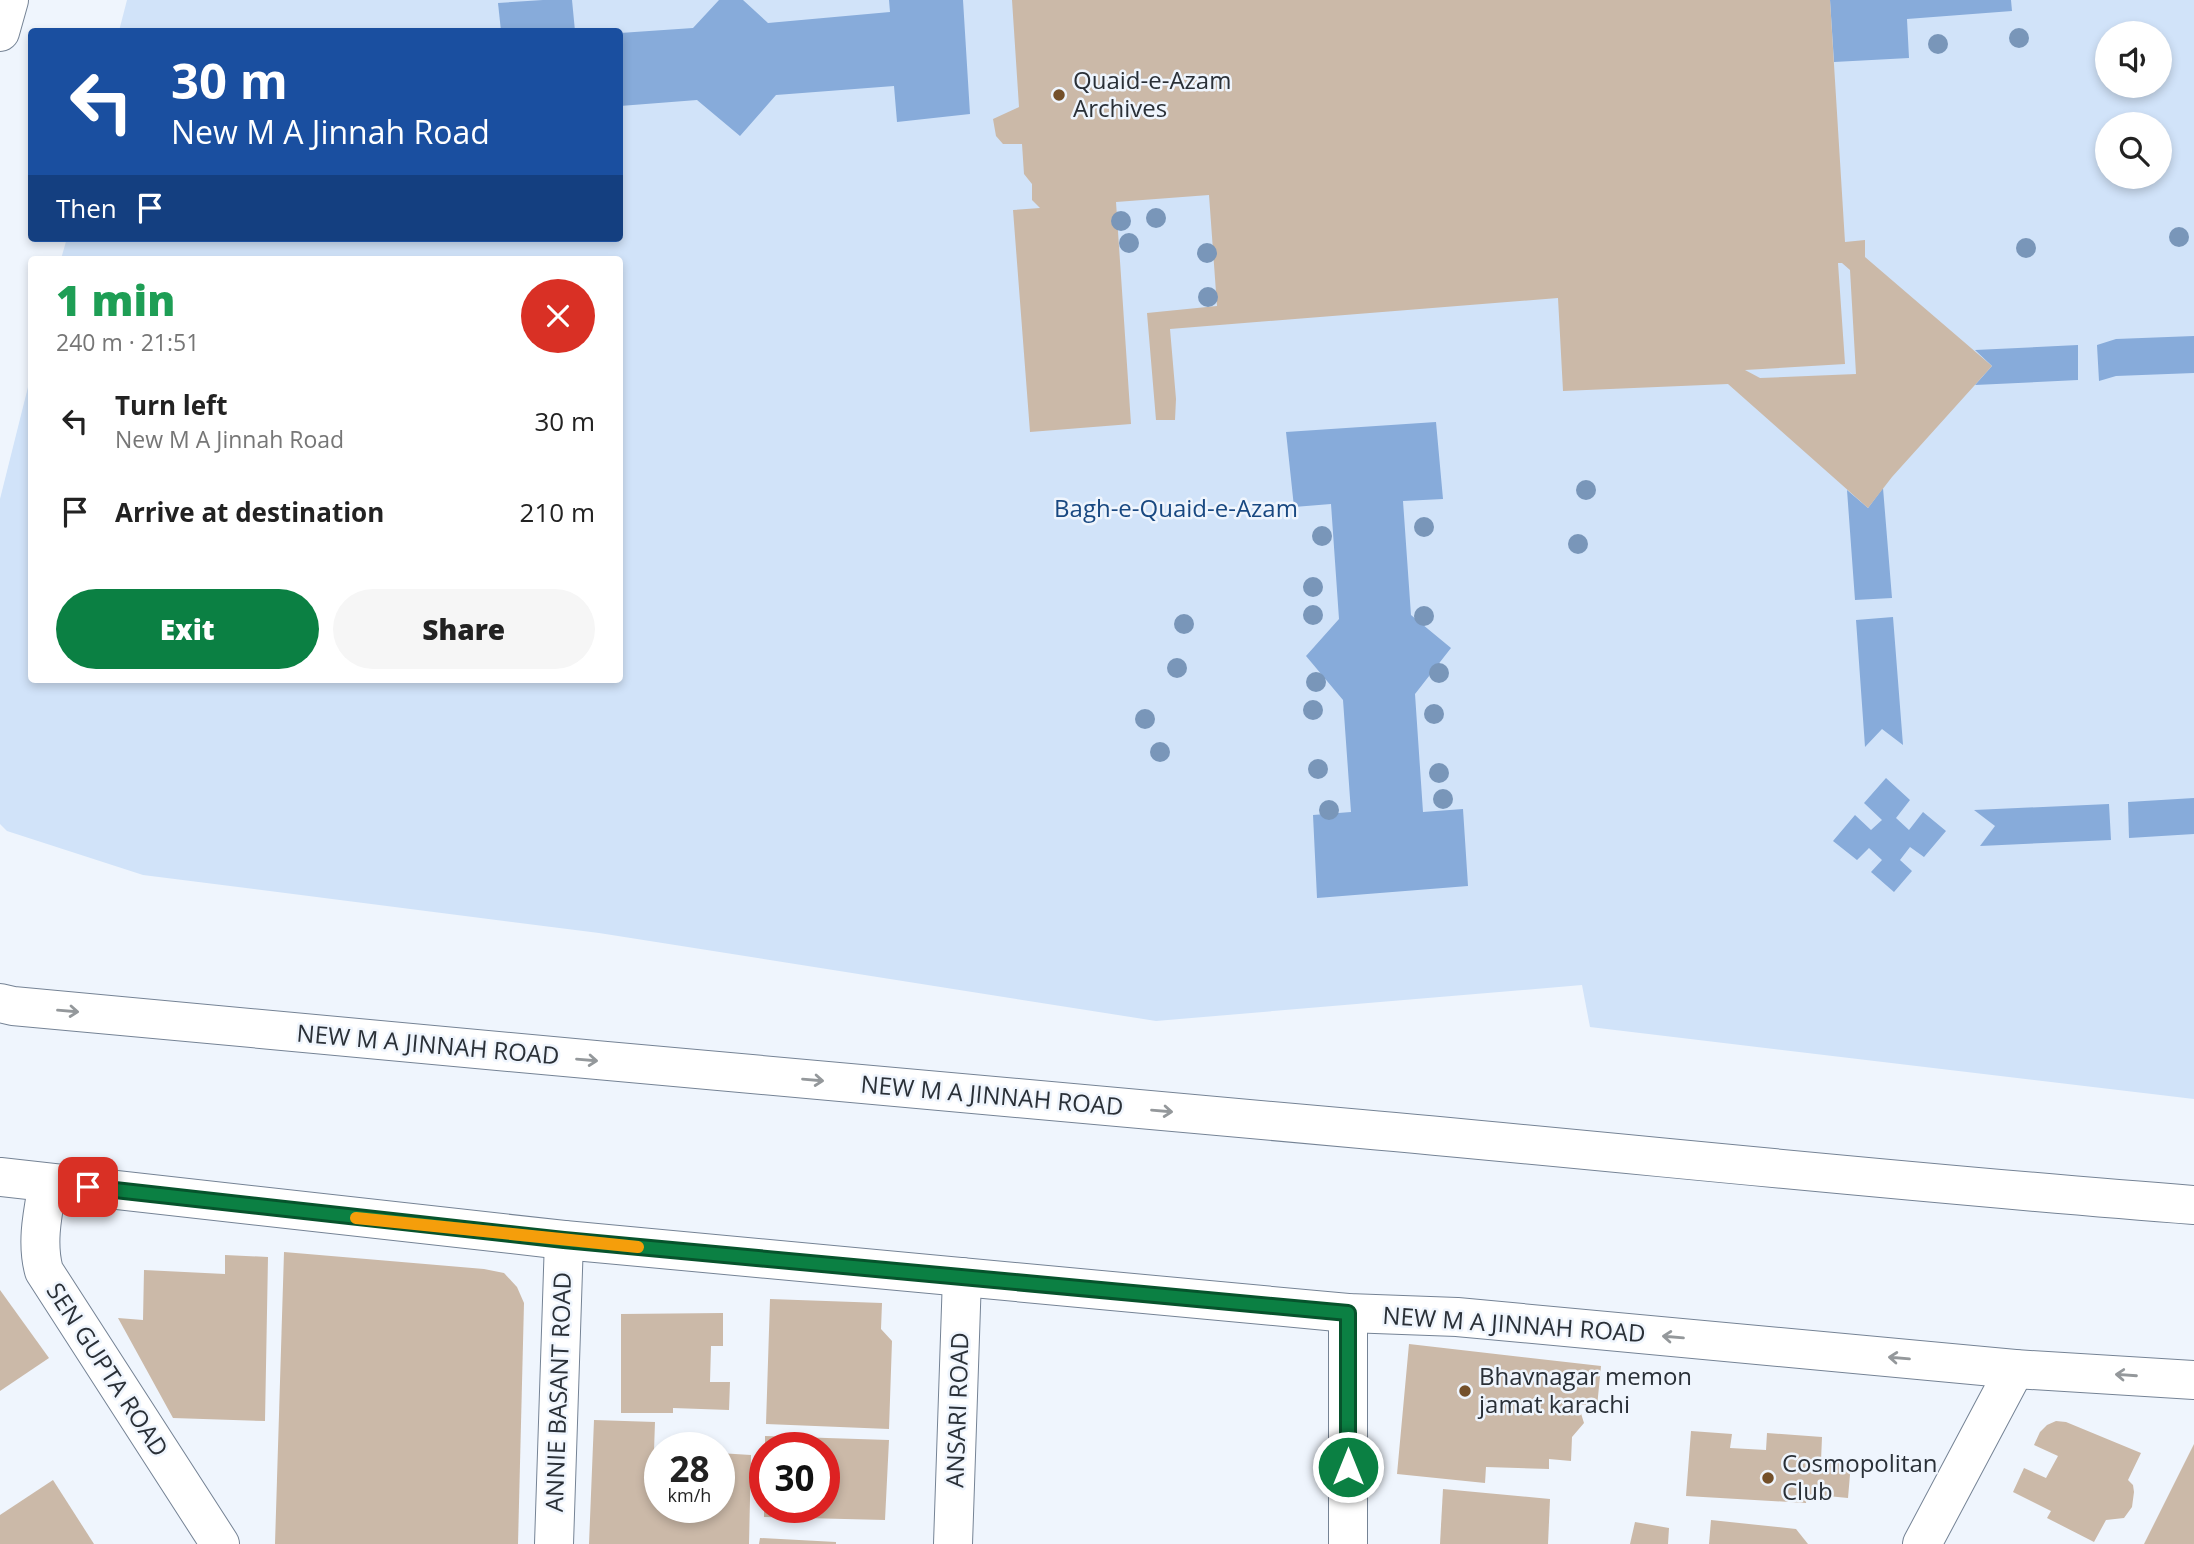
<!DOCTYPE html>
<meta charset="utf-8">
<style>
body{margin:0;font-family:"Open Sans",sans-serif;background:#f6f6f6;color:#222;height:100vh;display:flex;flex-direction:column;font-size:26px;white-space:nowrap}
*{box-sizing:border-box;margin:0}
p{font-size:23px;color:#767676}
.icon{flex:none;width:38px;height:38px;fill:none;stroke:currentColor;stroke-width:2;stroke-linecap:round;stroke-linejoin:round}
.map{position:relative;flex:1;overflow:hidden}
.drawer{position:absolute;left:28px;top:256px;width:595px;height:427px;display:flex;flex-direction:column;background:#fff;border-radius:7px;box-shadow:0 4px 10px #0003}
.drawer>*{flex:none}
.banner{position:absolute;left:28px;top:28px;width:595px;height:214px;border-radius:7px;box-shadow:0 4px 10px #0003;background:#1a4fa0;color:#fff;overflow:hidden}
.tools{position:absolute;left:2095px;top:21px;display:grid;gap:14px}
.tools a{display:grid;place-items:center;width:77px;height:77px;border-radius:50%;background:#fff;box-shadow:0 4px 10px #0003;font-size:35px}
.speed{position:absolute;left:644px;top:1432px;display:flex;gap:14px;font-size:35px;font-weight:700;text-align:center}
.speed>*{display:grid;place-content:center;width:91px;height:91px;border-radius:50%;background:#fff;box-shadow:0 4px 10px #0003;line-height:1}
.speed small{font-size:18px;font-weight:400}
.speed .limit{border:10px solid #d22;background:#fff;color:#111}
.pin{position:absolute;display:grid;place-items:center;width:60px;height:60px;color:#fff;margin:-30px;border-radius:14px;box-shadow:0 4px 10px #0006}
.me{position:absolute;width:77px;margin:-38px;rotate:0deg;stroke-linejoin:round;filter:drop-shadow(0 0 5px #0008)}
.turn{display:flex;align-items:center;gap:24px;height:147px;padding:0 28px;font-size:32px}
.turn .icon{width:91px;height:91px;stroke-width:2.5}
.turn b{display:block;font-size:49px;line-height:60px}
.then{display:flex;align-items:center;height:66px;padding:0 28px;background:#0003;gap:14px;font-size:26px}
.round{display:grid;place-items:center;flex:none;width:74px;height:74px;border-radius:37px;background:#f6f6f6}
.overview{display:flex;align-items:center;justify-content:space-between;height:119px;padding:0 28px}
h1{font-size:42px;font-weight:800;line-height:52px;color:#1e9e55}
.cta{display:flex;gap:14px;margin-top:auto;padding:14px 28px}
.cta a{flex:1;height:80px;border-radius:42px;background:#0b8043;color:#fff;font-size:28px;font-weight:800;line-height:80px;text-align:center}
.cta a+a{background:#f6f6f6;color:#222}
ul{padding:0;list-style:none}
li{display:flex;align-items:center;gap:21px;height:91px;padding:0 28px}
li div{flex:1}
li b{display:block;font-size:26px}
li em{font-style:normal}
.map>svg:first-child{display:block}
</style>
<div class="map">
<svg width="2194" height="1544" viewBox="0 0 2194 1544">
<rect width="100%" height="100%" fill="#eff5fd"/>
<!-- green -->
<path fill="#d1e3f9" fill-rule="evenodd" d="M127 0H2194V1099L1590 1027 1582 985 1156 1021 599 933 143 875 7 831 0 824V499L31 375 32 679H620V259H61L67 238H620V32L119 31ZM2107 33H2160V86H2107ZM2107 124H2160V177H2107Z"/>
<!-- water -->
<g fill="#87abda">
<path d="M543 0H572L575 31H501L498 3Z"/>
<path d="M719 0H743L768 23 890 12 889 0H963L970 114 897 122 894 86 776 95 740 136 697 100 620 106V33L693 28Z"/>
<path d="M1830 0H2011L2012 11 1907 19 1909 58 1834 62Z"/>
<path d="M2194 336V373L2116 376 2099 381 2097 345 2116 339Z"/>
<path d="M2078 345V380L1975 385 1992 366 1975 350Z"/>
<path d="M1436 422 1443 499 1403 501 1411 615 1451 648 1415 694 1423 812 1463 809 1468 886 1317 898 1313 815 1351 812 1343 700 1306 656 1339 619 1331 504 1294 507 1286 432Z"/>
<path d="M1883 488 1892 598 1855 600 1847 490 1868 508Z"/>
<path d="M1893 617 1903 745 1882 729 1865 747 1856 620Z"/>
<path d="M1886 778 1910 800 1896 818 1909 830 1923 812 1946 831 1924 857 1910 847 1900 860 1912 871 1894 892 1871 872 1882 860 1869 848 1857 860 1833 841 1855 815 1871 830 1882 820 1864 803Z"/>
<path d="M2194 798V834L2129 838 2128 802Z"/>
<path d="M2109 804 2111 840 1980 846 1995 826 1974 810Z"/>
</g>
<!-- building -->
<g fill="#cbb9a8" fill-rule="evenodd">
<path d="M1012 0H1830L1845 242 1865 240V257L1992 366 1892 477 1868 508 1728 384 1563 391 1558 298 1170 329 1176 399 1175 420H1156L1147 313 1217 306 1209 195 1116 202 1131 424 1030 432 1013 210 1040 208 1032 200V184L1024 174 1022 144H1003L996 136 993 119 1019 107ZM1838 263H1842L1850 270 1856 374 1760 378 1745 370 1845 364Z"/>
<path d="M284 1252 484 1269 504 1273 517 1287 524 1303 518 1544H275Z"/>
<path d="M225 1255 268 1257 265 1421 173 1418 118 1318 143 1320 144 1270 225 1274Z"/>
<path d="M0 1290 49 1358 0 1391Z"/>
<path d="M770 1299 882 1303 881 1329 892 1341 889 1429 766 1424Z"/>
<path d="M723 1313V1346H711L710 1382H730L729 1410 673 1408V1413H621V1314Z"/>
<path d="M1409 1344 1601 1366 1597 1407 1578 1404 1584 1423 1572 1437 1571 1461 1549 1459V1469L1486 1467 1485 1483 1397 1474Z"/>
<path d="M594 1420 655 1422 654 1451H660V1507H719V1453L751 1455 749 1544H589Z"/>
<path d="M2056 1421 2066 1422 2141 1453 2128 1480 2133 1485 2134 1492 2132 1507 2124 1518 2106 1520 2094 1542 2047 1518 2051 1511 2013 1492 2024 1468 2046 1478 2058 1456 2034 1445 2040 1432 2047 1425Z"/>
<path d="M1691 1431 1732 1434 1730 1448 1766 1450 1767 1433 1822 1437 1821 1461 1851 1463 1848 1498 1807 1494 1806 1503 1686 1496Z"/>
<path d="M765 1436 889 1440 885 1520 764 1517V1507H824V1447H765Z"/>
<path d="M2194 1444V1544H2144Z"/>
<path d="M53 1480 94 1544H0V1515Z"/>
<path d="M1443 1489 1550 1499 1548 1544H1440Z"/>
<path d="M1711 1520 1796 1529 1808 1544H1709Z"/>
<path d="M1635 1522 1669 1528 1668 1544H1630Z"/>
<path d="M760 1538 836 1542V1544H759Z"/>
</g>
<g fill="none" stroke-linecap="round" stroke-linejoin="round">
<!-- minor casing -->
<g stroke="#758395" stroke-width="40">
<g id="minor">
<path d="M48 1183C43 1212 36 1242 44 1271L220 1544"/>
<path d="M554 1544 564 1240"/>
<path d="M953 1544 962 1277"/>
<path d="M1348 1544V1313"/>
<path d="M1922 1544 2015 1369"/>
</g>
</g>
<!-- primary casing -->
<g stroke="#758395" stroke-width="40">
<g id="primary">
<path d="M0 32 9 0"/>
<path d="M0 1003 13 1006C462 1049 912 1088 1361 1129 1639 1154 1916 1184 2194 1205"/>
<path d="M0 1177 564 1240 1348 1313 1457 1317 2015 1369 2194 1380"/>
</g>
</g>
<!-- minor -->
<use href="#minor" stroke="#fff" stroke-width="38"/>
<!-- primary -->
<use href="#primary" stroke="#fff" stroke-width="38"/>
</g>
<!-- trees -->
<g fill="#7996b9">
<circle cx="2019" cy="38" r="10"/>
<circle cx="1938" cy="44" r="10"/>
<circle cx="1156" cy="218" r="10"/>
<circle cx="1121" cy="221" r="10"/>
<circle cx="2179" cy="237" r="10"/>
<circle cx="1129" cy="243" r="10"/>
<circle cx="2026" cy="248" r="10"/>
<circle cx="1207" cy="253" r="10"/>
<circle cx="1208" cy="297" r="10"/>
<circle cx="1586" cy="490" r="10"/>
<circle cx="1424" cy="527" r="10"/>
<circle cx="1322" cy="536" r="10"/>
<circle cx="1578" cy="544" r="10"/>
<circle cx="1313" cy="587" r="10"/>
<circle cx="1313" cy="615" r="10"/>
<circle cx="1424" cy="616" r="10"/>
<circle cx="1184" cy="624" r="10"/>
<circle cx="1177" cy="668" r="10"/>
<circle cx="1439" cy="673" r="10"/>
<circle cx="1316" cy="682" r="10"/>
<circle cx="1313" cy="710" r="10"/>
<circle cx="1434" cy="714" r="10"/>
<circle cx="1145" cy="719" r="10"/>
<circle cx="1160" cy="752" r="10"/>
<circle cx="1318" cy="769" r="10"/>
<circle cx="1439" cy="773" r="10"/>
<circle cx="1443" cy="799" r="10"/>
<circle cx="1329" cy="810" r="10"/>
</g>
<!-- one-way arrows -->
<defs><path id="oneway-shaft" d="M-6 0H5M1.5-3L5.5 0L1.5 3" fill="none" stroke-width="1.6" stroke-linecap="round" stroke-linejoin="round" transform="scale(1.75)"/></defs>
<g stroke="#94989b">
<use href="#oneway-shaft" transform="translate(68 1011) rotate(5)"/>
<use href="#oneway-shaft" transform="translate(587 1060) rotate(5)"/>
<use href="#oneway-shaft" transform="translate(813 1080) rotate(5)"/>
<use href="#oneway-shaft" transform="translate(1162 1111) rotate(5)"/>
<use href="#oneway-shaft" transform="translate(1673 1337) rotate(-175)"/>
<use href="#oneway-shaft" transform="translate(1899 1358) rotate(-175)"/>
<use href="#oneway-shaft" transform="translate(2126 1375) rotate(-176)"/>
</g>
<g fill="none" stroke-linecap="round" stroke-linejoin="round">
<!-- route casing -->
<g stroke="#07532c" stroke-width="18">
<path id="route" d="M88 1187 564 1240 1348 1313V1467"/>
</g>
<!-- route -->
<use href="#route" stroke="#0b8043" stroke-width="12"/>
<!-- slow -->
<path stroke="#f59e0b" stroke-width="12" d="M356 1218 638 1247"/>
</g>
<!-- markers -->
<g fill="#74502a" stroke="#eff5fd" stroke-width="2.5">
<circle cx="1059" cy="95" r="7"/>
<circle cx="1465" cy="1391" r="7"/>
<circle cx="1768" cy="1478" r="7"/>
</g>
<g text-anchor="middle" stroke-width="5" stroke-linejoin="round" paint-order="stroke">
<!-- poi labels -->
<g font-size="24" fill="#2a3037" stroke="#eff5fd" text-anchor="start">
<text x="1073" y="89">Quaid-e-Azam<tspan x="1073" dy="28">Archives</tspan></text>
<text x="1479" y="1385">Bhavnagar memon<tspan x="1479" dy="28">jamat karachi</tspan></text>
<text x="1782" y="1472">Cosmopolitan<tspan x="1782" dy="28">Club</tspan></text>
</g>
<!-- park labels -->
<g font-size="24" fill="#184881" stroke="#eff5fd">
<text x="1176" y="517">Bagh-e-Quaid-e-Azam</text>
</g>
<!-- street labels -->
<g font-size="24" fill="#2a3037" stroke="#eff5fd">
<text transform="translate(428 1045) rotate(5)" y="8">NEW M A JINNAH ROAD</text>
<text transform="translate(992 1096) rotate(5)" y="8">NEW M A JINNAH ROAD</text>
<text transform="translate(1514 1325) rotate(4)" y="8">NEW M A JINNAH ROAD</text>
<text transform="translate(107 1370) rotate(57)" y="8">SEN GUPTA ROAD</text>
<text transform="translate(559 1392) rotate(-88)" y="8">ANNIE BASANT ROAD</text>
<text transform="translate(958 1410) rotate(-88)" y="8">ANSARI ROAD</text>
</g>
</g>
</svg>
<div class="tools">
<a><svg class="icon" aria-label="sound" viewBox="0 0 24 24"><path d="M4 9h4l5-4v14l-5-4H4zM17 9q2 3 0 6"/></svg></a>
<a><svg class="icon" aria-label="search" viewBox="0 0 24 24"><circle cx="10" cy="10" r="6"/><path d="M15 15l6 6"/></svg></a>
</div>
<div class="speed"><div>28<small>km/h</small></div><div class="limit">30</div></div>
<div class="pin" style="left:88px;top:1187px;background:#d93025"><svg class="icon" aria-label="arrive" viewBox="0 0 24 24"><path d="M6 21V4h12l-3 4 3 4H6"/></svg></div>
<svg class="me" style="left:1348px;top:1467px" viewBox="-20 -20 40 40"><circle r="17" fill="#0b8043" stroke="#fff" stroke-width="3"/><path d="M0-11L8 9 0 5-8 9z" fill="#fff"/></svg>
<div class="banner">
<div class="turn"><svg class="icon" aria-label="left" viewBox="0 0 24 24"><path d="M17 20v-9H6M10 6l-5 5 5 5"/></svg><div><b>30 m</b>New M A Jinnah Road</div></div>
<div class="then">Then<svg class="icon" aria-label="arrive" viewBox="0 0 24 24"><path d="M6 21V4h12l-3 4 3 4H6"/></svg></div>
</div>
<section class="drawer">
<div class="overview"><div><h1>1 min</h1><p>240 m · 21:51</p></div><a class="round" style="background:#d93025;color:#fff"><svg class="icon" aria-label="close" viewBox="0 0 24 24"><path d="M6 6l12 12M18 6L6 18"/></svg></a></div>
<ul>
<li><svg class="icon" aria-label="left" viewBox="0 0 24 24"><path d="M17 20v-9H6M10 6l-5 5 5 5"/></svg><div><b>Turn left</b><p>New M A Jinnah Road</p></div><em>30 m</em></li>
<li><svg class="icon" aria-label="arrive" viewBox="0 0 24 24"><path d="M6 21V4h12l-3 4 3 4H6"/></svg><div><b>Arrive at destination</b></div><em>210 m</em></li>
</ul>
<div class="cta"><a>Exit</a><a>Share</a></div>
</section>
</div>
